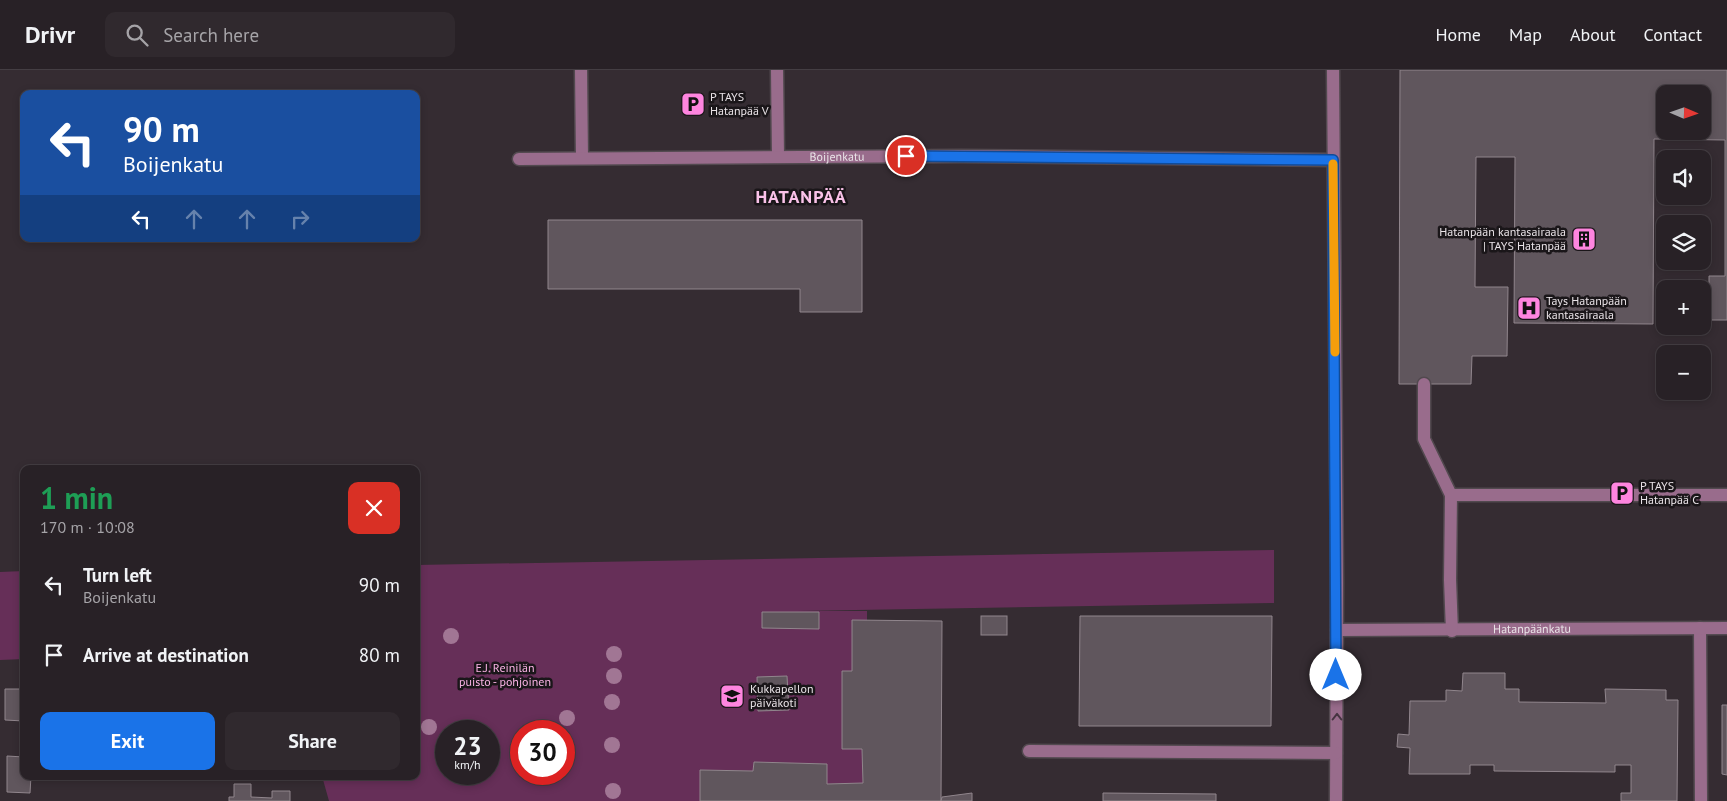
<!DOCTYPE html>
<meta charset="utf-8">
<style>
body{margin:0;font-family:"PT Sans",sans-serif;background:#30292e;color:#f1f3f6;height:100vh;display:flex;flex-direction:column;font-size:19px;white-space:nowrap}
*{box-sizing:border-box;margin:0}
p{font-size:16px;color:#a5a3a7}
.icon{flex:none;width:28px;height:28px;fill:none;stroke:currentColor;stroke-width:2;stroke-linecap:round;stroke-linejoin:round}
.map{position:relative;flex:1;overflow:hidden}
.panel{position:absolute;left:20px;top:395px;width:400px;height:315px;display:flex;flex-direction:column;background:#282126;border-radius:10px;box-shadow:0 2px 8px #0003,0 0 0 1px #443e43}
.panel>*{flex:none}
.banner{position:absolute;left:20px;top:20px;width:400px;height:152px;border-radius:10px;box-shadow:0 2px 8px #0003,0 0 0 1px #443e43;background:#1a4fa0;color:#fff;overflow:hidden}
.needle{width:32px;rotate:92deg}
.tools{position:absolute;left:1656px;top:15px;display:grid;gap:10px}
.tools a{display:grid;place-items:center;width:55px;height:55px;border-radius:10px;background:#282126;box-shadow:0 2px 8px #0003,0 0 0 1px #443e43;font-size:25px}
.speed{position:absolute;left:435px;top:650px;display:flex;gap:10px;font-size:25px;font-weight:700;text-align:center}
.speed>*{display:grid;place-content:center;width:65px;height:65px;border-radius:50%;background:#282126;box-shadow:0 2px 8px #0003,0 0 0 1px #443e43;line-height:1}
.speed small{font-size:12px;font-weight:400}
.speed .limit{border:8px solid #d22;background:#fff;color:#111}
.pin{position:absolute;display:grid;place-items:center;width:42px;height:42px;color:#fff;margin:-21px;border:2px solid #fff;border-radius:50%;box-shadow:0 1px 5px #0007}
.me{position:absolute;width:55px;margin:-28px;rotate:0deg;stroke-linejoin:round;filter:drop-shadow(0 0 4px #0008)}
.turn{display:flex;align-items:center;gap:18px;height:105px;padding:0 20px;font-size:22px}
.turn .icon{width:65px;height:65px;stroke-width:2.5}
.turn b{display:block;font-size:35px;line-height:42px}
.lanes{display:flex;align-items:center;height:48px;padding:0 20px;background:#0003;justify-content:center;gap:25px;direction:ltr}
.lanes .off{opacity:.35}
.round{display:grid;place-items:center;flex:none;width:52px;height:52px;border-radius:10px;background:#30292e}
.summary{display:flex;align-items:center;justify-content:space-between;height:85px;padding:0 20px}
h1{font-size:30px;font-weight:800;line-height:38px;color:#1e9e55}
.button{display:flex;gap:10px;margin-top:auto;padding:10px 20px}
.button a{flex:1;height:58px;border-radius:10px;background:#1a73e8;color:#fff;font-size:20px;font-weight:800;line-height:58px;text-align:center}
.button a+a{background:#30292e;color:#f1f3f6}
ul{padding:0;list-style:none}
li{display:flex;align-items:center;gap:15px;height:70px;padding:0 20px}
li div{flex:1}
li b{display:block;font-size:19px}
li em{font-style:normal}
header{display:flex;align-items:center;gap:30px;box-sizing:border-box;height:70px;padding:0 25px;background:#282126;border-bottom:1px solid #443e43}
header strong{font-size:24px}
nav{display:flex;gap:28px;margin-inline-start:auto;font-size:18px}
.search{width:350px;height:45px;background:#30292e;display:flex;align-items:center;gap:12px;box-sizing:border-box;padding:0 18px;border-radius:10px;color:#a5a3a7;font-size:19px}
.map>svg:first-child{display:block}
</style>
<header>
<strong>Drivr</strong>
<div class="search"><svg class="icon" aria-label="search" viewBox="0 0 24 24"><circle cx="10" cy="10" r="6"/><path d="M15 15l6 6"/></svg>Search here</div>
<nav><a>Home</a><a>Map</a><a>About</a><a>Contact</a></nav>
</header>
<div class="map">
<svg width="1727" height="731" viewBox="0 0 1727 731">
<rect width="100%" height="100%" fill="#352c32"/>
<!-- green -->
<g fill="#662f58" fill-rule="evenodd">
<path d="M1274 480V533L798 541H867V551H852V601H842V679H862L863 713 827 714 826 694 754 692 753 701 700 700V731H329L322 706H416V495ZM446 661H489V704H446ZM521 661H564V704H521Z"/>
<path d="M24 501V589L0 590V502Z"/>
</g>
<!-- building -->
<g fill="#60565d" stroke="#91868d" fill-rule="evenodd">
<path d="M1400 0H1727V250H1709V206H1725V70L1654 69 1653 254 1514 253 1515 87H1476L1475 217H1508L1507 286H1472L1471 314H1399ZM1665 24H1702V61H1665Z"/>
<path d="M548 150H862V242H800V219H548Z"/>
<path d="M762 542H819V559L762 558Z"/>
<rect x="981" y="546" width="26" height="19"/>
<path d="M1080 546H1272L1271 656H1079Z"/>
<path d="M852 550 942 551 941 731H700V700L753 701 754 692 827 694V714L863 713 862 679H842V601H852Z"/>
<path d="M1463 603H1505V619H1519V632L1606 633 1605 619 1666 620V630H1678L1677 731H1621V723H1631V695H1615V702L1494 701V695H1470V704H1409L1410 678 1397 677 1398 664 1409 665 1410 631H1446V620L1462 621Z"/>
<path d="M787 606 789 640 758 641 757 607Z"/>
<path d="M5 619H24V651L5 650Z"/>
<path d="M1722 635H1727V705L1722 704Z"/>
<path d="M7 686 24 687V706H31L30 723 7 722Z"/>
<path d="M234 714H251V727L272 728V721H290V731H229V727H234Z"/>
<path d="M972 723V731H941L942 727Z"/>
<path d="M1103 723 1216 724V731H1103Z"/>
</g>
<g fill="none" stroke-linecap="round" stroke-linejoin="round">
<!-- minor casing -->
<g stroke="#52494f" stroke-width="15">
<g id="minor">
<path d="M581 0 582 88"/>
<path d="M777 0 778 86"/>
<path d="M1333 0 1337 513 1336 731"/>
<path id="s1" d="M519 89 961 86 1333 90"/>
<path d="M1424 314V369L1451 425"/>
<path d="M1700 558 1701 731"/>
<path id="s2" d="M1337 560 1727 558"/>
<path d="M1452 561 1450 510 1451 425H1727"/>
<path d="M1029 681 1336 683"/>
</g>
</g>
<!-- minor -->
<use href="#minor" stroke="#996c8c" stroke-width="12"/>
</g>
<!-- trees -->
<g fill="#a17694">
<circle cx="451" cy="566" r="8"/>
<circle cx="614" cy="584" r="8"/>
<circle cx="614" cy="606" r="8"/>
<circle cx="612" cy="632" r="8"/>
<circle cx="567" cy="648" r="8"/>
<circle cx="429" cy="657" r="8"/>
<circle cx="612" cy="675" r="8"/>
<circle cx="613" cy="721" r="8"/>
</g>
<!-- one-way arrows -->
<defs><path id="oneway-chevron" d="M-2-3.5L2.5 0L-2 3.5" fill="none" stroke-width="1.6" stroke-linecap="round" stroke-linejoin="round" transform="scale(1.25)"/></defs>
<use stroke="#463441" href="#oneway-chevron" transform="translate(1337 647) rotate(-90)"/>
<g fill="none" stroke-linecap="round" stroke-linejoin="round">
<!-- route casing -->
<g stroke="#114b97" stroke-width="12">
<path id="route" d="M906 86 1333 90 1336 605"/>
</g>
<!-- route -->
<use href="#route" stroke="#1a73e8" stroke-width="9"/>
<!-- slow -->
<path stroke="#f59e0b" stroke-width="9" d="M1333 94 1335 282"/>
</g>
<!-- icons -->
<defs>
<g id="parking-square" transform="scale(1.25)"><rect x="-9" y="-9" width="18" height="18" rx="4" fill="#fe85df" stroke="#1a1619"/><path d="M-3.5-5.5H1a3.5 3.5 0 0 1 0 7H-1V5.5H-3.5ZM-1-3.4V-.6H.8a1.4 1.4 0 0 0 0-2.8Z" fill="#111"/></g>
<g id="building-square" transform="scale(1.25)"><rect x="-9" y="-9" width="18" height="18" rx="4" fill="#fe85df" stroke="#1a1619"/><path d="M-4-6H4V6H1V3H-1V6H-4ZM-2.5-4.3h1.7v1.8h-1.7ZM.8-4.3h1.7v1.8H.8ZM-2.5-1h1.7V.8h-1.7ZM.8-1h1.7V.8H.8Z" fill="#111"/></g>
<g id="hospital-square" transform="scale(1.25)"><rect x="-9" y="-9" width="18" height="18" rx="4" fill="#fe85df" stroke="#1a1619"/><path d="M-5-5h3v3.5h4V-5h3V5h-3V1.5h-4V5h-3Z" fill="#111"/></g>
<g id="school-square" transform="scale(1.25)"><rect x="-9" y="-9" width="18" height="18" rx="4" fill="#fe85df" stroke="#1a1619"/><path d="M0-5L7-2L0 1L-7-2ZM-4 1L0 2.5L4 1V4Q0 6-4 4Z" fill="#111"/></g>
</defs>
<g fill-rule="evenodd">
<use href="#parking-square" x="693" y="34"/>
<use href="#building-square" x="1584" y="169"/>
<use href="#hospital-square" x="1529" y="238"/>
<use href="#parking-square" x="1622" y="423"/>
<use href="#school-square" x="732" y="626"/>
</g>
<g text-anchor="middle" stroke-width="5" stroke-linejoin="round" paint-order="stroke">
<!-- poi labels -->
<g font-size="12" fill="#e9e3e7" stroke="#1a1619" text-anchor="start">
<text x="710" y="31">P TAYS<tspan x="710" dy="14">Hatanpää V</tspan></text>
<text x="1566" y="166" text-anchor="end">Hatanpään kantasairaala<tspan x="1566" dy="14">| TAYS Hatanpää</tspan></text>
<text x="1546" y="235">Tays Hatanpään<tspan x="1546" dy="14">kantasairaala</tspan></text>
<text x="1640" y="420">P TAYS<tspan x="1640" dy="14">Hatanpää C</tspan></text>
<text x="750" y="623">Kukkapellon<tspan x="750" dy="14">päiväkoti</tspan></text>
</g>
<!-- street labels -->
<g font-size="12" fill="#e9e3e7" stroke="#1a1619">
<text dy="4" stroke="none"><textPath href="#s1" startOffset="318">Boijenkatu</textPath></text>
<text dy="4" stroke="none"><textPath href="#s2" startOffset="195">Hatanpäänkatu</textPath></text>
</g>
<!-- park labels -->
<g font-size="12" fill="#f9b2e4" stroke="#1a1619">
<text x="505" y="602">E.J. Reinilän<tspan x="505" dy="14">puisto - pohjoinen</tspan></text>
</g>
<!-- district labels -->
<g font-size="18" font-weight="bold" letter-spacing="1" fill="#fac2e9" stroke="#1a1619">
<text x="801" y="133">HATANPÄÄ</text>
</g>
</g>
</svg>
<div class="tools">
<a><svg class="needle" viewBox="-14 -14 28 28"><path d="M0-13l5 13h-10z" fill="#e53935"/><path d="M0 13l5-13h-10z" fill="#a5a3a7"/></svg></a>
<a><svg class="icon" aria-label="sound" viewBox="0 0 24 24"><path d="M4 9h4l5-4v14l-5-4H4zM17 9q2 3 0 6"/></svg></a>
<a><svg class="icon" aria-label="layers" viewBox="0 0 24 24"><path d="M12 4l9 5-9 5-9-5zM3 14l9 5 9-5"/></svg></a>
<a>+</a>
<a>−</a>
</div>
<div class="speed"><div>23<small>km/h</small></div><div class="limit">30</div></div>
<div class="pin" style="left:906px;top:86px;background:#d93025"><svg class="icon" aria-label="arrive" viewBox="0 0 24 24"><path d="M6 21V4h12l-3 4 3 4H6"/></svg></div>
<svg class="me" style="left:1336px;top:605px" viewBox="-20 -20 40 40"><circle r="19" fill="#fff"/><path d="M0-13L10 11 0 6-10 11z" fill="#1a73e8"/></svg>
<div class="banner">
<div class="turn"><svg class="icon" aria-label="left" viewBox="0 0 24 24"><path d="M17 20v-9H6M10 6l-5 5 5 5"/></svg><div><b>90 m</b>Boijenkatu</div></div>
<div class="lanes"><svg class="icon" aria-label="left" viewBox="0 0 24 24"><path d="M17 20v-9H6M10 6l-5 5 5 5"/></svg><svg class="icon off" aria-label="ahead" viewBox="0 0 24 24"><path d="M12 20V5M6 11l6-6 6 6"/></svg><svg class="icon off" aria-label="ahead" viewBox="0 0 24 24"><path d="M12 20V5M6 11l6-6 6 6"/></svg><svg class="icon off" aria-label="right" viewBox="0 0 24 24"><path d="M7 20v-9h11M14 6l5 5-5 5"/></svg></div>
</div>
<section class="panel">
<div class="summary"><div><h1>1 min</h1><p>170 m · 10:08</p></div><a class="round" style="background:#d93025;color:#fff"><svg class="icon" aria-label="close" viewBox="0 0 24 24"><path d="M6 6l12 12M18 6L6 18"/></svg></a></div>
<ul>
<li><svg class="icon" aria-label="left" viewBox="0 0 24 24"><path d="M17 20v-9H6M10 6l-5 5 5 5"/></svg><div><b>Turn left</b><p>Boijenkatu</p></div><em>90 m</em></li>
<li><svg class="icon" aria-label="arrive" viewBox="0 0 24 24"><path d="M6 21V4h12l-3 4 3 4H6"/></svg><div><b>Arrive at destination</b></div><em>80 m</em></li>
</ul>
<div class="button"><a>Exit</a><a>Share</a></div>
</section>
</div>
